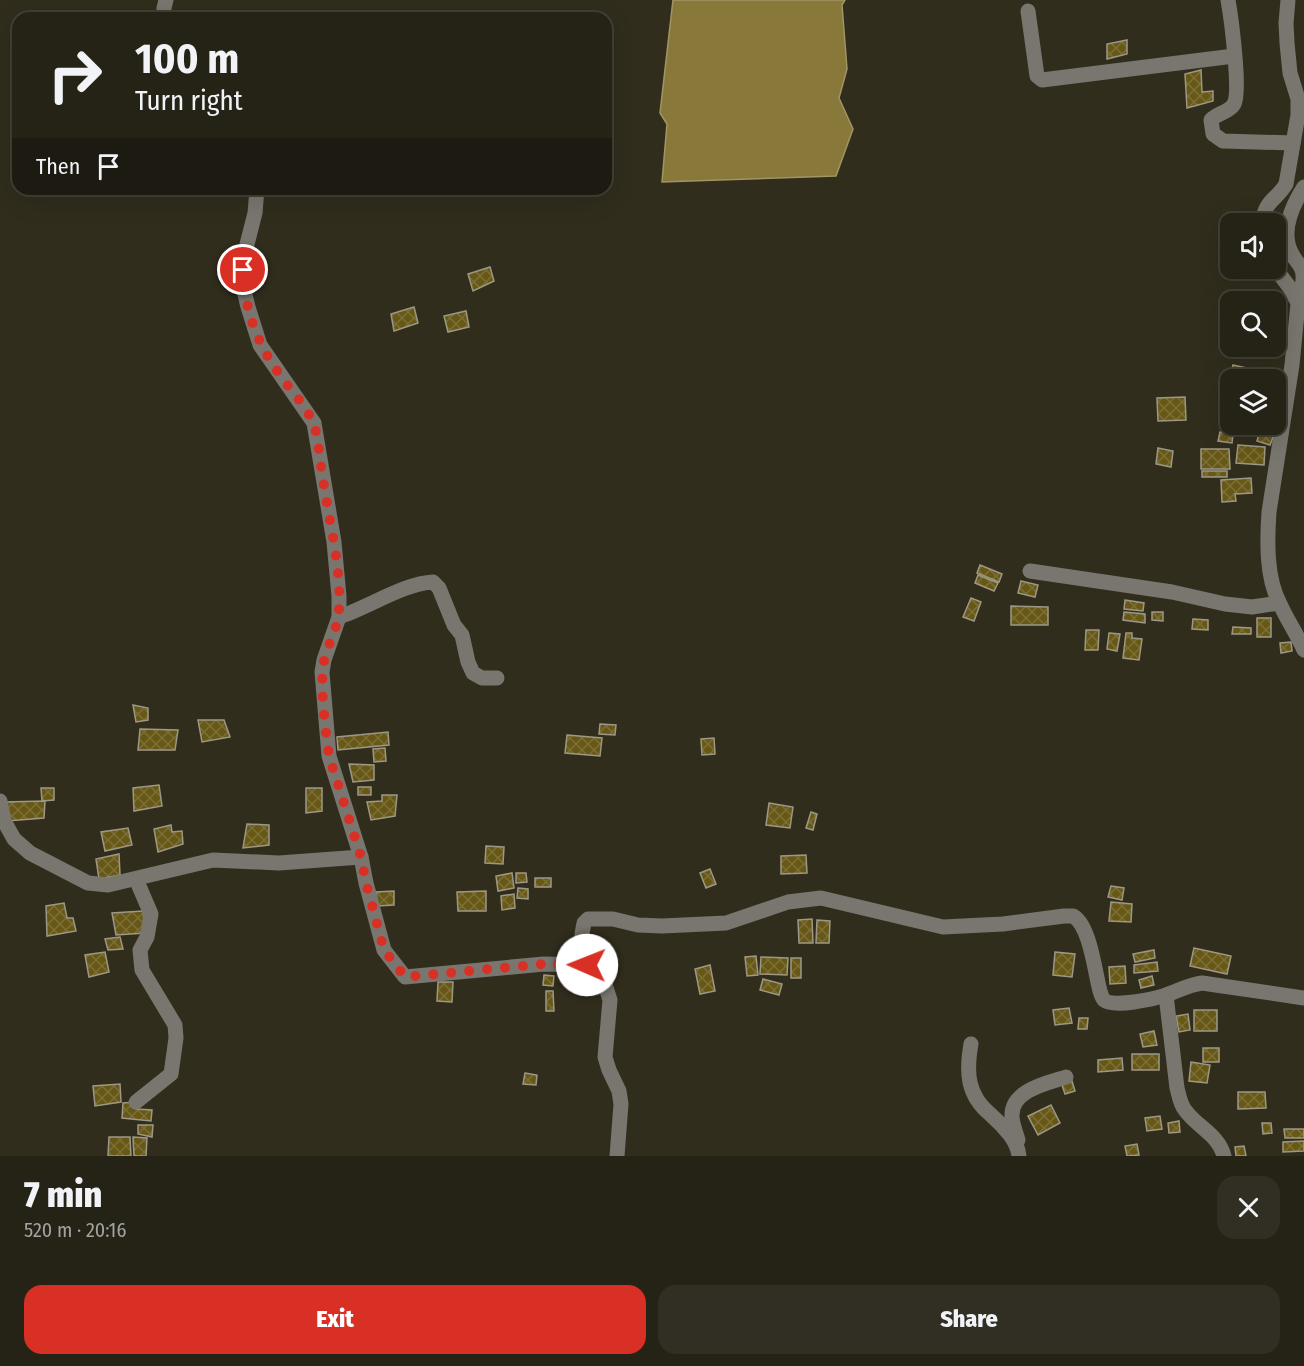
<!DOCTYPE html>
<meta charset="utf-8">
<style>
body{margin:0;font-family:"Fira Sans Condensed",sans-serif;background:#312f23;color:#f1f3f6;height:100vh;display:flex;flex-direction:column;font-size:22px;white-space:nowrap}
*{box-sizing:border-box;margin:0}
p{font-size:20px;color:#a3a4a1}
.icon{flex:none;width:33px;height:33px;fill:none;stroke:currentColor;stroke-width:2;stroke-linecap:round;stroke-linejoin:round}
.map{position:relative;height:1156px;overflow:hidden}
.details{display:flex;flex-direction:column;background:#252216;flex:1}
.details>*{flex:none}
.top-card{position:absolute;left:12px;top:12px;width:600px;height:183px;border-radius:18px;box-shadow:0 6px 24px #0002,0 0 0 2px #423f35;background:#252216;color:#f1f3f6;overflow:hidden}
.tools{position:absolute;left:1220px;top:213px;display:grid;gap:12px}
.tools a{display:grid;place-items:center;width:66px;height:66px;border-radius:12px;background:#252216;box-shadow:0 6px 24px #0002,0 0 0 2px #423f35;font-size:30px}
.pin{position:absolute;display:grid;place-items:center;width:51px;height:51px;color:#fff;margin:-26px;border:3px solid #fff;border-radius:50%;box-shadow:0 2px 6px #0007}
.me{position:absolute;width:66px;margin:-33px;rotate:271deg;stroke-linejoin:round;filter:drop-shadow(0 0 4px #0008)}
.turn{display:flex;align-items:center;gap:21px;height:126px;padding:0 24px;font-size:27px}
.turn .icon{width:78px;height:78px;stroke-width:2.5}
.turn b{display:block;font-size:42px;line-height:51px}
.then{display:flex;align-items:center;height:57px;padding:0 24px;background:#0003;gap:12px;font-size:22px}
.round{display:grid;place-items:center;flex:none;width:63px;height:63px;border-radius:18px;background:#312f23}
.summary{display:flex;align-items:center;justify-content:space-between;height:102px;padding:0 24px}
h1{font-size:36px;font-weight:800;line-height:45px}
.button{display:flex;gap:12px;margin-top:auto;padding:12px 24px}
.button a{flex:1;height:69px;border-radius:18px;background:#d93025;color:#fff;font-size:24px;font-weight:800;line-height:69px;text-align:center}
.button a+a{background:#312f23;color:#f1f3f6}
.map>svg:first-child{display:block}
</style>
<div class="map">
<svg width="1304" height="1156" viewBox="0 0 1304 1156">
<defs>
<pattern id="building-cross-hatch" width="8" height="8" patternUnits="userSpaceOnUse" patternTransform="scale(1.5)"><rect width="8" height="8" fill="#675816"/><path d="M0 0l8 8M0 8l8-8" fill="none" stroke="#7c6f37"/></pattern>
</defs>
<rect width="100%" height="100%" fill="#312d1d"/>
<!-- water -->
<path fill="#887839" stroke="#a19566" stroke-width="1.5" d="M673 0H845L842 5 847 69 839 98 853 129 836 176 662 182 667 124 660 113Z"/>
<!-- building -->
<g fill="url(#building-cross-hatch)" stroke="#9d9886" stroke-width="1.5">
<path d="M1127 40V54L1107 59V44Z"/>
<path d="M1201 70 1202 92 1213 91V101L1187 108 1185 74Z"/>
<path d="M490 267 494 281 473 291 468 274Z"/>
<path d="M414 307 418 323 394 331 391 314Z"/>
<path d="M466 311 469 327 448 332 444 316Z"/>
<path d="M1233 365 1247 368 1245 380 1229 381Z"/>
<path d="M1185 397 1186 420 1158 421 1157 398Z"/>
<path d="M1260 431 1274 435 1270 445 1257 441Z"/>
<path d="M1220 432 1233 434 1232 443 1218 441Z"/>
<path d="M1238 445 1265 447 1264 465 1236 463Z"/>
<path d="M1158 448 1173 451 1171 467 1156 464Z"/>
<path d="M1201 449H1229L1230 469H1201Z"/>
<rect x="1202" y="471" width="25" height="6"/>
<path d="M1251 478 1252 493 1235 494 1236 501 1222 502 1221 480Z"/>
<path d="M980 565 1002 574 999 582 977 573Z"/>
<path d="M978 575 998 583 994 591 975 583Z"/>
<path d="M1021 581 1038 585 1035 597 1018 593Z"/>
<path d="M971 598 981 602 974 621 963 617Z"/>
<path d="M1125 600 1144 603 1143 611 1124 609Z"/>
<path d="M1011 606 1048 607V625H1011Z"/>
<path d="M1124 612 1145 614V623L1123 620Z"/>
<path d="M1152 612H1163V621L1152 620Z"/>
<rect x="1257" y="618" width="14" height="19"/>
<path d="M1193 619 1208 620V630L1192 629Z"/>
<path d="M1233 627 1251 628V634H1232Z"/>
<path d="M1086 630H1099L1098 650H1085Z"/>
<path d="M1109 633 1120 634 1117 651 1107 649Z"/>
<path d="M1126 633H1132V638L1142 639 1139 660 1123 658Z"/>
<path d="M1291 642 1292 651 1281 653 1280 643Z"/>
<path d="M133 705 148 708V720L136 722Z"/>
<path d="M198 720H224L230 737 202 742Z"/>
<path d="M600 724 616 725 615 735 599 734Z"/>
<path d="M140 729 178 730 175 750H138Z"/>
<path d="M388 732 389 745 338 750 337 737Z"/>
<path d="M567 735 602 738 600 756 565 753Z"/>
<path d="M714 738 715 754 702 755 701 739Z"/>
<path d="M385 748 386 761 374 762 373 749Z"/>
<path d="M349 764 374 765V780L353 782Z"/>
<path d="M159 785 162 806 134 811 133 788Z"/>
<rect x="358" y="787" width="13" height="8"/>
<path d="M41 788H54V800L42 801Z"/>
<path d="M306 788H322V811L306 813Z"/>
<path d="M382 795H397L395 816 371 820 367 802 382 801Z"/>
<path d="M45 801 44 818 7 821 4 802Z"/>
<path d="M769 803 793 807 790 828 766 825Z"/>
<path d="M811 812 817 814 813 830 806 828Z"/>
<path d="M247 824 269 825V845L243 848Z"/>
<path d="M171 825 172 832 182 831 183 844 158 852 154 829Z"/>
<path d="M128 828 132 845 105 851 101 832Z"/>
<path d="M486 846 504 847 503 864 485 863Z"/>
<path d="M119 854 120 875 99 879 96 859Z"/>
<path d="M806 855 807 873 781 874V856Z"/>
<path d="M710 869 716 884 706 888 700 873Z"/>
<path d="M512 873 514 888 498 891 496 876Z"/>
<path d="M516 873H526L527 882 516 883Z"/>
<rect x="535" y="878" width="16" height="9"/>
<path d="M1111 886 1124 888 1122 900 1108 897Z"/>
<path d="M518 888 528 889V899L517 898Z"/>
<path d="M394 891V905L377 906 376 892Z"/>
<path d="M486 891V911H458L457 892Z"/>
<path d="M514 894 515 908 502 910 501 896Z"/>
<path d="M1111 902 1132 904 1131 922 1109 921Z"/>
<path d="M64 903 67 918H73L76 931 47 936 46 906Z"/>
<path d="M143 911 145 933 116 935 112 913Z"/>
<path d="M812 919 813 943H799L798 920Z"/>
<path d="M817 920 830 921 829 943H816Z"/>
<path d="M120 937 123 949 108 950 105 939Z"/>
<path d="M1194 948 1231 956 1227 974 1190 966Z"/>
<path d="M1154 950 1155 958 1135 962 1133 954Z"/>
<path d="M105 952 109 972 89 977 85 955Z"/>
<path d="M1055 952 1075 954 1072 977 1053 975Z"/>
<path d="M756 956 758 975 747 976 745 957Z"/>
<path d="M761 957 788 958 787 975 760 974Z"/>
<rect x="791" y="958" width="10" height="20"/>
<path d="M1157 962 1158 971 1134 973V965Z"/>
<path d="M710 965 715 991 700 994 695 969Z"/>
<path d="M1125 966 1126 983 1110 984 1109 967Z"/>
<path d="M544 975 554 976 553 986 543 985Z"/>
<path d="M1152 976 1154 985 1141 988 1139 980Z"/>
<path d="M763 979 782 984 779 995 760 990Z"/>
<path d="M438 982H453L452 1002 437 1001Z"/>
<path d="M546 991H553L554 1011H546Z"/>
<path d="M1069 1008 1072 1023 1055 1025 1053 1010Z"/>
<rect x="1194" y="1010" width="23" height="21"/>
<path d="M1188 1014 1190 1030 1179 1032 1176 1016Z"/>
<path d="M1079 1018H1088L1087 1029H1078Z"/>
<path d="M1154 1031 1157 1045 1143 1047 1140 1034Z"/>
<rect x="1203" y="1048" width="16" height="14"/>
<rect x="1132" y="1054" width="27" height="16"/>
<path d="M1122 1058 1123 1070 1098 1072V1060Z"/>
<path d="M1191 1062 1210 1065 1207 1083 1189 1081Z"/>
<path d="M525 1073 537 1075 536 1085 523 1084Z"/>
<path d="M1072 1081 1075 1091 1065 1094 1062 1085Z"/>
<path d="M120 1084 121 1102 95 1106 93 1086Z"/>
<path d="M1238 1092H1265L1266 1108 1238 1109Z"/>
<path d="M136 1102V1109L152 1110 151 1121 122 1118 123 1103Z"/>
<path d="M1051 1105 1060 1123 1038 1135 1028 1116Z"/>
<path d="M1160 1116 1162 1129 1147 1131 1145 1118Z"/>
<path d="M1179 1121 1180 1132 1169 1133 1168 1123Z"/>
<path d="M1262 1123H1271L1272 1133 1263 1134Z"/>
<path d="M138 1125H153L152 1137 138 1134Z"/>
<path d="M1284 1129H1304V1138H1285Z"/>
<path d="M109 1137H130L131 1156H108Z"/>
<path d="M133 1137 147 1138 146 1156H134Z"/>
<path d="M1304 1141V1151L1283 1152V1142Z"/>
<path d="M1137 1144 1139 1155 1127 1156 1125 1146Z"/>
<path d="M1244 1146 1246 1156H1236L1235 1147Z"/>
</g>
<g fill="none" stroke-linecap="round" stroke-linejoin="round">
<!-- minor -->
<g stroke="#78766e" stroke-width="15">
<path d="M1228 0C1231 17 1241 92 1234 104 1229 113 1218 112 1211 120L1213 134 1223 141 1293 143"/>
<path d="M1028 11 1037 76 1042 80 1234 56"/>
<path d="M164 18V8L166 0"/>
<path d="M257 189 255 213 244 256 243 286 248 307 260 345 314 423 334 542 339 596V617L324 660 322 672 329 756 361 857 366 883 384 950 405 977 544 964 587 965 602 975 610 1000 605 1057 609 1070 619 1091 621 1104 617 1156"/>
<path d="M1262 224C1265 199 1276 201 1286 184L1298 115V99L1290 73 1287 43 1286 23 1288 0"/>
<path d="M1275 268 1290 288 1298 303 1292 365 1269 512C1267 541 1266 578 1280 604 1287 620 1297 634 1304 650"/>
<path d="M1298 303C1300 294 1304 284 1303 275 1303 266 1295 261 1292 254 1280 233 1292 206 1304 187"/>
<path d="M1030 571 1172 592 1225 604 1252 607 1279 603"/>
<path d="M339 617C367 608 405 583 433 582L439 588 454 625 462 635 468 662 473 673 482 678H497"/>
<path d="M0 801 4 821 14 839 30 853 88 883 108 885 213 860 279 863 361 857"/>
<path d="M136 879 151 914 147 937 140 950 142 970 175 1025 176 1038 171 1074 136 1102"/>
<path d="M587 965 582 934 584 923 588 919H613L638 925 662 926 726 923 788 902 821 898 943 927 1003 924 1064 916H1073C1090 925 1095 973 1100 991 1101 994 1102 998 1104 1000 1113 1008 1154 999 1166 995 1178 991 1188 985 1202 983L1304 998"/>
<path d="M1166 995 1177 1088C1179 1095 1180 1104 1185 1110 1197 1127 1219 1135 1224 1156"/>
<path d="M971 1044C966 1072 967 1095 990 1114 998 1121 1003 1126 1010 1135 1015 1142 1018 1147 1019 1156"/>
<path d="M1018 1140C1016 1132 1012 1124 1012 1116 1011 1090 1048 1083 1066 1077"/>
</g>
</g>
<g fill="none" stroke-linecap="round" stroke-linejoin="round">
<!-- route -->
<path stroke="#d93025" stroke-width="10" stroke-dasharray="0 18" d="M243 270C244 308 257 344 280 375 293 394 311 410 316 432 320 452 321 472 325 491 331 530 341 569 339 608 339 627 328 643 324 661 319 680 326 735 329 756L361 857 366 883 384 950 405 977 544 964 587 965"/>
</g>
</svg>
<div class="tools">
<a><svg class="icon" aria-label="sound" viewBox="0 0 24 24"><path d="M4 9h4l5-4v14l-5-4H4zM17 9q2 3 0 6"/></svg></a>
<a><svg class="icon" aria-label="search" viewBox="0 0 24 24"><circle cx="10" cy="10" r="6"/><path d="M15 15l6 6"/></svg></a>
<a><svg class="icon" aria-label="layers" viewBox="0 0 24 24"><path d="M12 4l9 5-9 5-9-5zM3 14l9 5 9-5"/></svg></a>
</div>
<div class="pin" style="left:243px;top:270px;background:#d93025"><svg class="icon" aria-label="arrive" viewBox="0 0 24 24"><path d="M6 21V4h12l-3 4 3 4H6"/></svg></div>
<svg class="me" style="left:587px;top:965px" viewBox="-20 -20 40 40"><circle r="19" fill="#fff"/><path d="M0-13L10 11 0 6-10 11z" fill="#d93025"/></svg>
<div class="top-card">
<div class="turn"><svg class="icon" aria-label="right" viewBox="0 0 24 24"><path d="M7 20v-9h11M14 6l5 5-5 5"/></svg><div><b>100 m</b>Turn right</div></div>
<div class="then">Then<svg class="icon" aria-label="arrive" viewBox="0 0 24 24"><path d="M6 21V4h12l-3 4 3 4H6"/></svg></div>
</div>
</div>
<section class="details">
<div class="summary"><div><h1>7 min</h1><p>520 m · 20:16</p></div><a class="round"><svg class="icon" aria-label="close" viewBox="0 0 24 24"><path d="M6 6l12 12M18 6L6 18"/></svg></a></div>
<div class="button"><a>Exit</a><a>Share</a></div>
</section>
